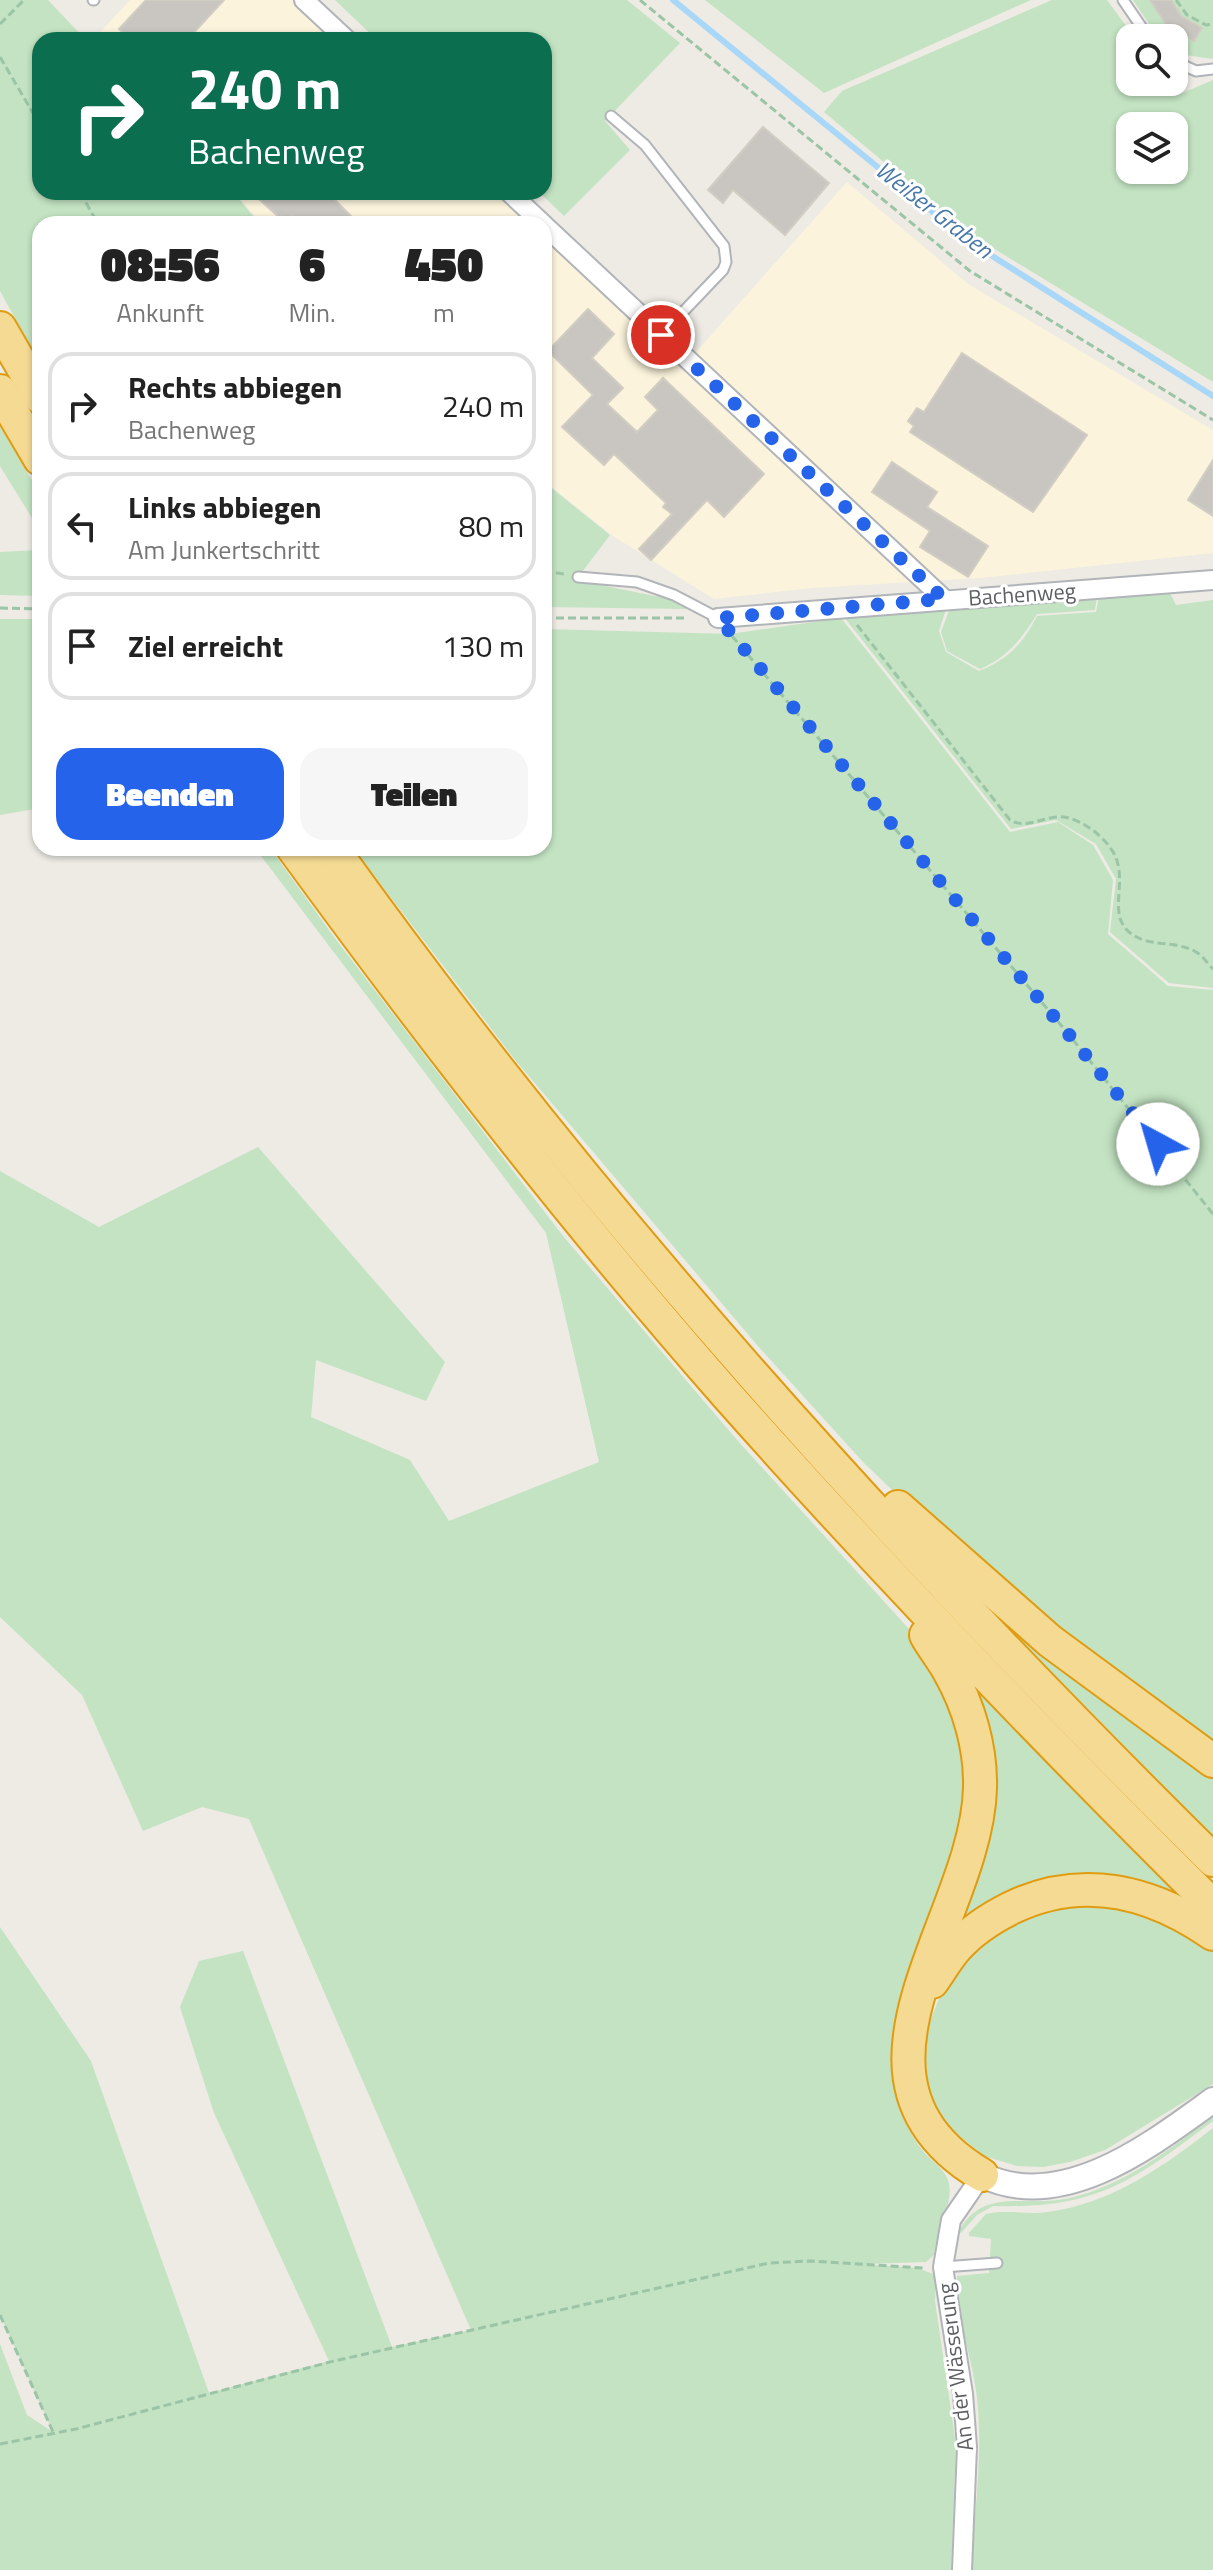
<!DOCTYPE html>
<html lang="de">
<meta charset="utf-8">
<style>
body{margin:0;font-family:"Titillium Web",sans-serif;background:#f6f6f6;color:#222;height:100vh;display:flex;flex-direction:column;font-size:30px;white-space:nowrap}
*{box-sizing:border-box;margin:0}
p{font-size:26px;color:#767676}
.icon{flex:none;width:44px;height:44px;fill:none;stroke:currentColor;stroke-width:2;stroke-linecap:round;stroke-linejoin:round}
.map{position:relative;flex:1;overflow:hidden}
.drawer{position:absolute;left:32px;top:216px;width:520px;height:640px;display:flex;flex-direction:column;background:#fff;border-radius:24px;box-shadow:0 2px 6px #0004}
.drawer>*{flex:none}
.top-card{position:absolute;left:32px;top:32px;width:520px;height:168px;border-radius:24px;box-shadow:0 2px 6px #0004;background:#0b6e4f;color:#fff;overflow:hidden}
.buttons{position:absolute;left:1116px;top:24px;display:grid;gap:16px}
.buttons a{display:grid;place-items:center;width:72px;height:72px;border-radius:16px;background:#fff;box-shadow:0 2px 6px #0004;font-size:40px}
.pin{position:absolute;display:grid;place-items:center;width:68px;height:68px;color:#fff;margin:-34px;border:4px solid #fff;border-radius:50%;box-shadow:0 2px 8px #0007}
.me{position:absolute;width:88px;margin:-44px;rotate:321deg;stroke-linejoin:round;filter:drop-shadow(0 0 6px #0008)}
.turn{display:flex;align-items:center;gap:28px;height:168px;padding:0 24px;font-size:36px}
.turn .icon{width:104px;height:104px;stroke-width:2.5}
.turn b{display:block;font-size:56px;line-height:68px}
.eta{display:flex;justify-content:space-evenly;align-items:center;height:136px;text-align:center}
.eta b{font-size:48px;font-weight:800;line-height:56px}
.button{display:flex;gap:16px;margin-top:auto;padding:16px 24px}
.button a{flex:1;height:92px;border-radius:24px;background:#2563eb;color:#fff;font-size:32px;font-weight:800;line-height:92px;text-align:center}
.button a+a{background:#f6f6f6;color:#222}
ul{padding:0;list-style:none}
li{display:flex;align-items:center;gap:24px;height:108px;margin:0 16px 12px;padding:0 8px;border:4px solid #e0e0e0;border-radius:24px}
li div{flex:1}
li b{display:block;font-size:30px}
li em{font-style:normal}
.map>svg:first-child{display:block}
</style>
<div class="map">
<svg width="1213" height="2570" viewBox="0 0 1213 2570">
<rect width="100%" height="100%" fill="#edebe4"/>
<!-- commercial -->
<g fill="#fbf3db">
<path d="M130 0H292L334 40H93Z"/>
<path d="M847 182 968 284 1213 430V553L981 578 812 588 714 599 613 536 544 481V239L681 369Z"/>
<path d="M234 192H495L529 224H262Z"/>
</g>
<!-- green -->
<g fill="#c3e3c2" fill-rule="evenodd">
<path d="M0 0H48L86 40H40V192H233L260 224H40V363L0 291Z"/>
<path d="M335 0H627L680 43 605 121 630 150 564 216 539 192H544V40H377Z"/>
<path d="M705 0H1031L824 93Z"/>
<path d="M1052 0H1107L1135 38H1130V82H1168L1178 95 1213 80V382L970 234 824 112 842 91ZM1130 126H1174V170H1130Z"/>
<path d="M1133 0H1213V59L1178 54 1174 50V38L1158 37Z"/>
<path d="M0 427 40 494V531L0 466Z"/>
<path d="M544 482 610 535 576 580 669 599 687 609 544 607Z"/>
<path d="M40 550V596L0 595V552Z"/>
<path d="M1170 593 1176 605 1213 600V988L1169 983 1110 932 1116 879 1096 844 1056 820 1011 829 844 617 946 609 939 631 946 652 979 671C1007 660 1023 644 1037 616L1096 612 1099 598Z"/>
<path d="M1097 597 1095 610 1037 614C1022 639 1006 658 980 669L947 651 941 632 950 608Z"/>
<path d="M841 618 1010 832 1058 822 1093 845 1113 880 1108 934 1168 986 1213 990V1753L939 1535 863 1462 758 1346 516 1061 353 848H544V629L730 634Z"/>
<path d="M0 619H40V808L0 815Z"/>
<path d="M255 848H270L334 937 563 1236 737 1440 909 1629 941 1674 973 1789 897 2023C888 2068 894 2114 923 2151 932 2162 946 2169 949 2184 953 2204 936 2233 934 2255L926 2262 864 2264 917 2268 936 2275 935 2301 956 2445 951 2570H0V2344L27 2415 53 2432 0 2315V1927L91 2061 209 2393 329 2361 214 2113 180 2007 199 1961 243 1951 392 2347 471 2330 249 1819 202 1807 143 1831 82 1695 0 1617V1171L99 1227 258 1147 445 1362 426 1401 316 1360 311 1417 410 1460 449 1521 599 1462 546 1233Z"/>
<path d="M964 1583 1213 1772V1836Z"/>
<path d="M967 1680 1191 1909 1159 1894 952 1923 967 1884Z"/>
<path d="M1103 1898 1213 1944V2084L1105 2150 1070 2162 1043 2167 1017 2166 984 2156 945 2124 929 2093 924 2066 926 2032 947 1978 1004 1919Z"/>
<path d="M1213 2116V2121C1133 2181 1097 2209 993 2206L977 2215 961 2233 959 2231C983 2186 1028 2208 1070 2198 1125 2185 1169 2150 1213 2116Z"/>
<path d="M1213 2128V2570H970C975 2513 983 2455 977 2397 972 2356 956 2318 957 2276L989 2273 991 2239 969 2236V2233L986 2214C1006 2209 1028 2215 1048 2212 1112 2203 1163 2167 1213 2128Z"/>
</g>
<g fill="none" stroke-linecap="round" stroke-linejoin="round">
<!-- stream -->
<path stroke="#a9d7f8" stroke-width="6" d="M673 0 967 240 1213 396"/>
</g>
<!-- building -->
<g fill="#c9c6c1" stroke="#d2cdc3" stroke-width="2">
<path d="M146 0H224L187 40H131L119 29Z"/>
<path d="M1150 0H1171L1181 16 1202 28 1194 41 1167 26Z"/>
<path d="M763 127 829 183 785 235 733 190 723 203 708 190Z"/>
<path d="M251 192H327L359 224H301L292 215 288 221 282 216 280 218Z"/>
<path d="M588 309 614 334 592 358 623 388 607 404 637 432 658 410 645 397 663 378 764 474 724 517 707 500 651 560 639 549 672 514 663 507 666 503 614 454 604 465 562 427 593 395 548 351Z"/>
<path d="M962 353 1087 435 1033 512 910 432 914 426 908 421 917 408 924 412Z"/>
<path d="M1213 460V516L1188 500Z"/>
<path d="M892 462 937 492 927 507 988 546 968 577 920 547 930 531 872 492Z"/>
</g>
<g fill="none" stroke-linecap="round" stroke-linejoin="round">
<!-- lane casing -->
<g stroke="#b1b4b8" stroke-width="13">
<g id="lane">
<path d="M93 0H94"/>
<path d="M1123 0 1149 38"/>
<path d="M1174 61 1196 71 1213 69"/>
<path d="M611 116 645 145 724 246 726 262 723 270 661 335"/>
<path d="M578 577 637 582 674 595 718 618"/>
<path d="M943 2267 997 2263"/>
</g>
</g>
<!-- street casing -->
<g stroke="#b1b4b8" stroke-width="22">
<g id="street">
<path d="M304 0 347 40"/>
<path d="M509 192 543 224"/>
<path d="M544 225 944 599"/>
<path d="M718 618 1213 580"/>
<path d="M962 2570 967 2447 963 2394 943 2267 951 2220 982 2175"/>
</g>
</g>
<!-- secondary casing -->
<g stroke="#b1b3b8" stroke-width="28">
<path id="secondary" d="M982 2175C1062 2214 1151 2145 1213 2100"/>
</g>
<!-- highway casing -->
<g stroke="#e09c11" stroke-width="36">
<g id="highway">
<path d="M0 328 40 397"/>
<path d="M0 391 40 459"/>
<path d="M293 848C430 1036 573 1220 727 1395 883 1571 1046 1740 1213 1906"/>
<path d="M332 848C593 1212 895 1546 1213 1860"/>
<path d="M898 1507 1050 1641 1213 1761"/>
<path d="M926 1635C933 1648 942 1658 949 1671 969 1706 981 1748 980 1788 977 1919 819 2078 982 2175"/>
<path d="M932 1982C940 1971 947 1958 957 1947 972 1930 991 1918 1011 1908 1081 1874 1151 1891 1213 1934"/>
</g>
</g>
<!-- path -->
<g stroke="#9cc4a7" stroke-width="3" stroke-dasharray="8 4" stroke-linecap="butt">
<path d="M640 0 970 271 1213 420"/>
<path d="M1176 0 1187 15 1206 25 1213 24"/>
<path d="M0 24 24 0"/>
<path d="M0 57 40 125"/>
<path d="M80 192 98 224"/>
<path d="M544 571 564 574"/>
<path d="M0 608 40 609"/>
<path d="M544 618H685"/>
<path d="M857 625 1010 820C1028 830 1045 815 1064 817 1084 820 1109 840 1116 858 1126 883 1110 911 1126 929 1144 949 1174 939 1196 952 1202 955 1208 964 1213 969"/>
<path d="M732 636 1066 1031 1213 1214"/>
<path d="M0 2315 54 2434"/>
<path d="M0 2444 76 2429 330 2362 769 2263 810 2261 923 2268"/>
</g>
<!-- lane -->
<use href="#lane" stroke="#fff" stroke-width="9"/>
<!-- street -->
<use href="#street" stroke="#fff" stroke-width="18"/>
<!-- secondary -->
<use href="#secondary" stroke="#fff" stroke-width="24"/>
<!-- highway -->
<use href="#highway" stroke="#f5da94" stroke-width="32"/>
</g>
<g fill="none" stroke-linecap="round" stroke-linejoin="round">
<!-- route -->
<path stroke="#2563eb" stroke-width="14" stroke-dasharray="0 25.2" d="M661 335 944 599 718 618 1066 1031 1158 1144"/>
</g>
<g text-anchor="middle" stroke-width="6" stroke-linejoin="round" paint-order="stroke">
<!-- street labels -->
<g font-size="22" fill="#5c5f63" stroke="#fff">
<text transform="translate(1022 594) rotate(-4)" y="8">Bachenweg</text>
<text transform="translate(955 2367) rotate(-97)" y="8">An der Wässerung</text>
</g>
<!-- water labels -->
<g font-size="24" font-style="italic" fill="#4778a9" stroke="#fff">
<text transform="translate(934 210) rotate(38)" y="8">Weißer Graben</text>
</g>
</g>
</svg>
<div class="buttons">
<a><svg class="icon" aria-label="search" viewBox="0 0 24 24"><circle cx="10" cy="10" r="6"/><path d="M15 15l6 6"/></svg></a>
<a><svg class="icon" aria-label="layers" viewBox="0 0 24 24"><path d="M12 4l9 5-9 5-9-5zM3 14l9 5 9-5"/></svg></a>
</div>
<div class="pin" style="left:661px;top:335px;background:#d93025"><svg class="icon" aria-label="arrive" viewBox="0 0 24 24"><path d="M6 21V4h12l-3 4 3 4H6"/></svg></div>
<svg class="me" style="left:1158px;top:1144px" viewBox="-20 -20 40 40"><circle r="19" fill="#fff"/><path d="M0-13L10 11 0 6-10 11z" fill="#2563eb"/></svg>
<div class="top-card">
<div class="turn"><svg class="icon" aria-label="right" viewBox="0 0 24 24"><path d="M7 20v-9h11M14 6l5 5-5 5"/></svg><div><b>240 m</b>Bachenweg</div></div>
</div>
<section class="drawer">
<div class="eta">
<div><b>08:56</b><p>Ankunft</p></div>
<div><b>6</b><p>Min.</p></div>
<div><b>450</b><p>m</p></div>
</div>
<ul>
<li><svg class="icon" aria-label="right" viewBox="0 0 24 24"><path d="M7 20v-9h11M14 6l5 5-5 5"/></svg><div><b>Rechts abbiegen</b><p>Bachenweg</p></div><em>240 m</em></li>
<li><svg class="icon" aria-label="left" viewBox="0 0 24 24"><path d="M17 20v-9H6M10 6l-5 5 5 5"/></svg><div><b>Links abbiegen</b><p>Am Junkertschritt</p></div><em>80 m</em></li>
<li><svg class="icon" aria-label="arrive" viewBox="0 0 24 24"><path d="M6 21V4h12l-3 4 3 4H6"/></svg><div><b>Ziel erreicht</b></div><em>130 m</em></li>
</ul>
<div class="button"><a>Beenden</a><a>Teilen</a></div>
</section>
</div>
